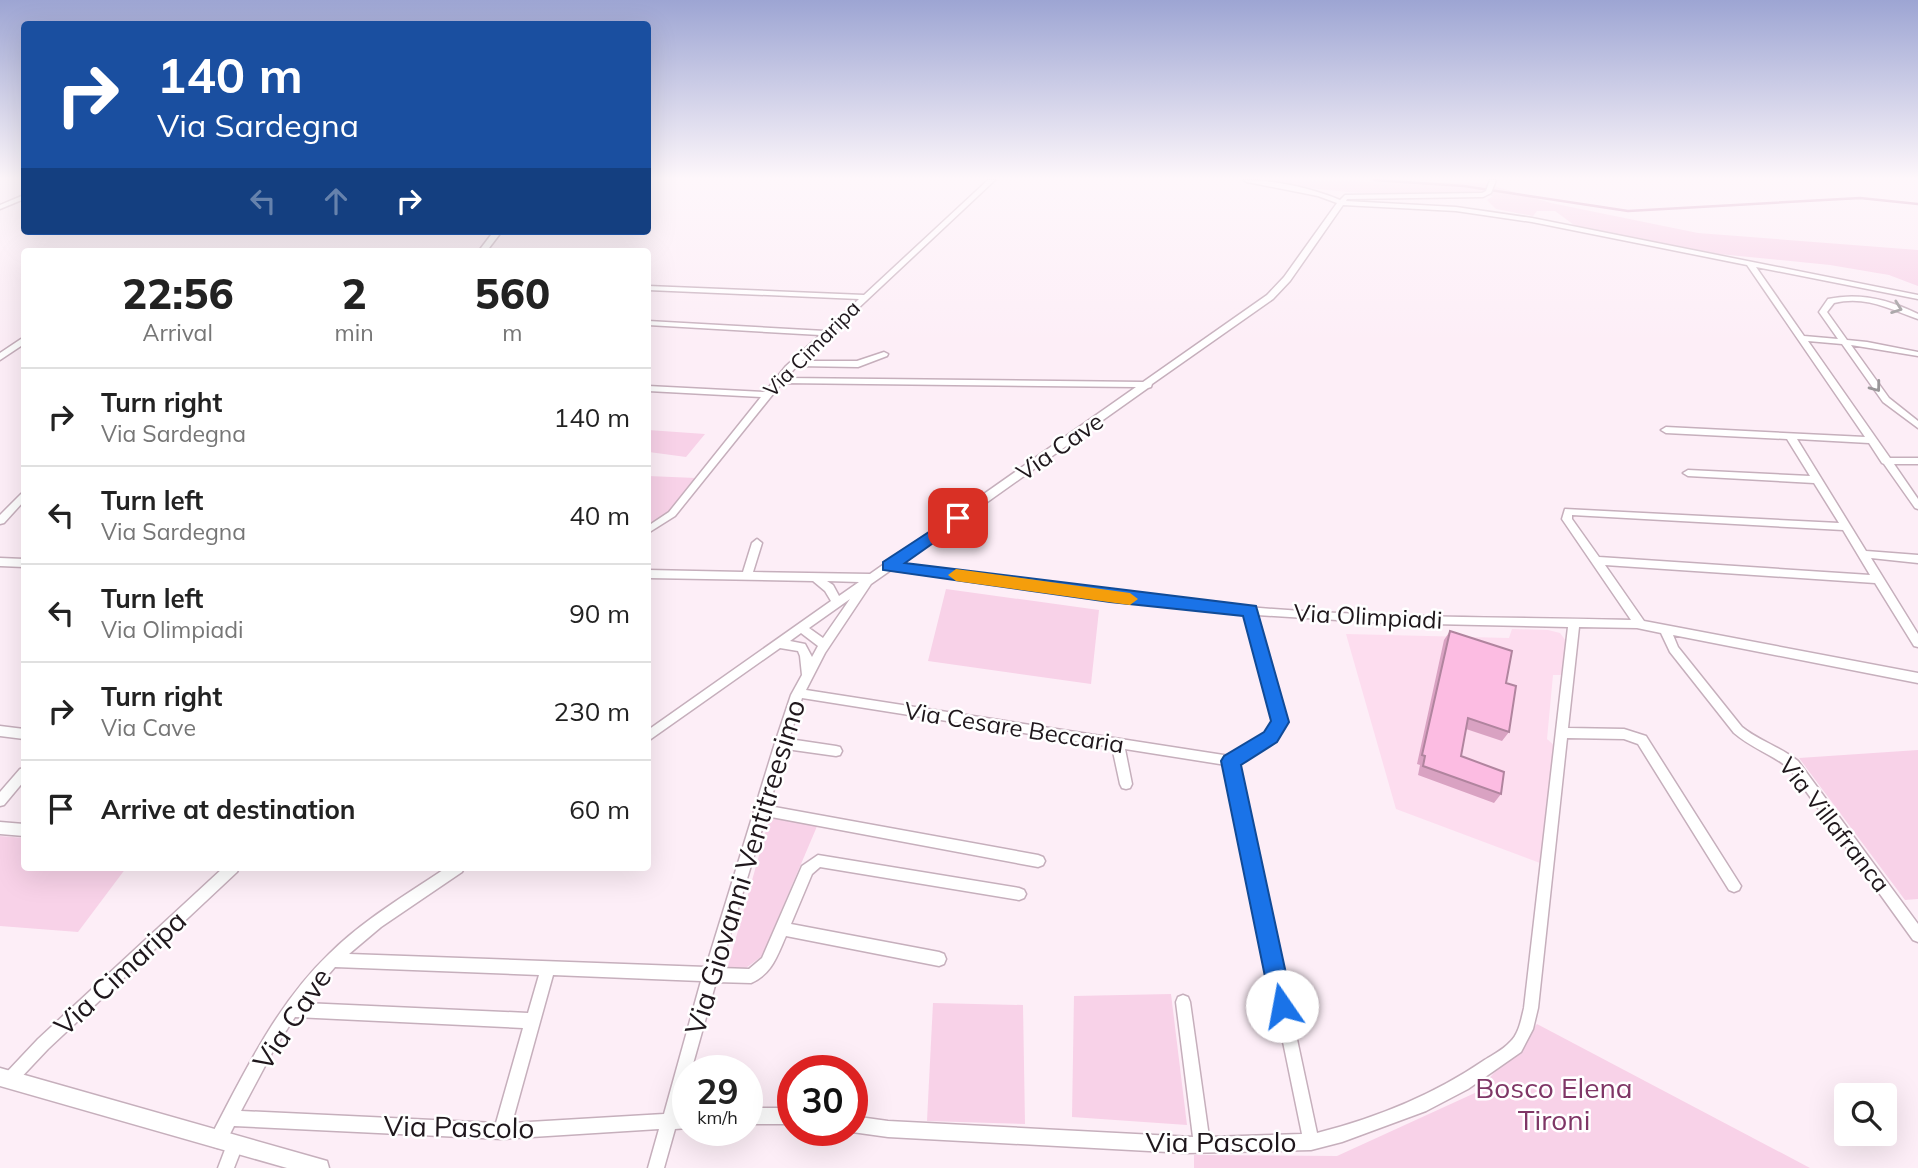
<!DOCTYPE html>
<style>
body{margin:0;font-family:Mulish,sans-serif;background:#f2f2f2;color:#222;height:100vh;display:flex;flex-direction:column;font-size:26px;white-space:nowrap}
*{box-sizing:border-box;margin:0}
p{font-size:23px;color:#767676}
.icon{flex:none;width:38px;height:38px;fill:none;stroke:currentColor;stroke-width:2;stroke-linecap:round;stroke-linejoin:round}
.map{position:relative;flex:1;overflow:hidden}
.sheet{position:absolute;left:21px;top:248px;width:630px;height:623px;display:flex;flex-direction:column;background:#fff;border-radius:7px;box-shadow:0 7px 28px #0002}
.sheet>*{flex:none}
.top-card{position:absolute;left:21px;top:21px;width:630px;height:214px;border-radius:7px;box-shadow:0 7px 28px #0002;background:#1a4fa0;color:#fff;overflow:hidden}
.buttons{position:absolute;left:1834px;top:1083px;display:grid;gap:14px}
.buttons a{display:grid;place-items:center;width:63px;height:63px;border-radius:7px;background:#fff;box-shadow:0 7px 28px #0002;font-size:35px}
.speed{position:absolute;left:672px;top:1055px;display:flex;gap:14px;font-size:35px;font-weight:700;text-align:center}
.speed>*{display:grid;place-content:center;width:91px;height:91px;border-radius:50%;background:#fff;box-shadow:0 7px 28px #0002;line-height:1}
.speed small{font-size:18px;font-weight:400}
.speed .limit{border:10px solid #d22;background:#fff;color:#111}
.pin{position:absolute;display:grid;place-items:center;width:60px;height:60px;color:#fff;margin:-30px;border-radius:14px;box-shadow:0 4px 10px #0006}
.me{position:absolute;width:77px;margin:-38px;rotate:348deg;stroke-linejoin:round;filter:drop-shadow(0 0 5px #0008)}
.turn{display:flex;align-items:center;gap:24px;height:147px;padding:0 21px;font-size:32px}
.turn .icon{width:91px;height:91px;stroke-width:2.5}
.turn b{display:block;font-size:49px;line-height:60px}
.lanes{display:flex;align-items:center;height:66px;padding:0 21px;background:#0003;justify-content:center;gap:35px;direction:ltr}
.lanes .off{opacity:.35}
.eta{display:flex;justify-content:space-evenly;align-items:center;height:119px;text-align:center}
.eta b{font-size:42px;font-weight:800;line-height:49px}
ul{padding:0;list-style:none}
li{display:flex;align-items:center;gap:21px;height:98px;padding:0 21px;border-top:2px solid #e0e0e0}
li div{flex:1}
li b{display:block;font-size:26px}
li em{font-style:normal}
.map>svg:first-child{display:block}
</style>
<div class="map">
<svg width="1918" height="1168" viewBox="0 0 1918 1168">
<rect width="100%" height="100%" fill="#fdeef7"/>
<!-- built -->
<path fill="#fdddef" d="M1512 629 1548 630 1560 633 1566 641 1564 675H1553L1547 739 1556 747 1540 863 1396 809 1346 634 1509 638Z"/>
<!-- green -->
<g fill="#f8d2e8">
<path d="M1255 180 1484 183 1551 203 1698 233 1918 250V286L1889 275 1830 265 1688 251 1578 228 1555 211H1537L1533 216 1496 209 1487 200 1493 196C1460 192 1428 194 1395 194 1348 194 1301 187 1255 180Z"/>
<path d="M648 430 705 434 686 457 649 452 648 455Z"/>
<path d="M648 476 696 478 670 511 648 526Z"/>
<path d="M946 589 1099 610 1091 684 928 661Z"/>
<path d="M1918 750V899L1905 900 1799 758Z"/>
<path d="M770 816 818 824 762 956 746 968 727 970Z"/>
<path d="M0 836 24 838V868H126L78 932 0 926Z"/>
<path d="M1171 994 1187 1125 1072 1117 1074 996Z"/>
<path d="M933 1003 1023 1005 1025 1124 927 1121Z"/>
<path d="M1537 1024 1810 1168H1194V1155L1337 1156 1477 1092Z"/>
</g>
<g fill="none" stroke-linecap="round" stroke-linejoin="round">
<!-- stream -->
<path stroke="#cc8fb4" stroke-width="2.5" d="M1374 180 1464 186 1628 211 1860 198 1918 204"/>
<!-- minor casing -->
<g stroke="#c6afbc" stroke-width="3">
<g id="minor">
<path d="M988 180H995L802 361H857L884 352 888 354 887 356 858 367 797 366 786 378 1143 382 1267 295 1284 277 1337 203 1318 196 1247 182 1244 180C1274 180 1312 188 1340 200L1345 195 1482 193 1486 191 1490 180H1496L1491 193 1483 197 1347 199 1346 201 1456 207 1532 218 1918 295V299L1756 267 1804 336 1838 339 1819 312 1828 299C1860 292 1890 300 1918 314V319C1890 309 1865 295 1834 303L1827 312 1847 340 1867 342 1918 352V356L1851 345 1889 398 1918 421V428L1883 402 1842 344 1808 341 1890 458H1918V464H1894L1918 499V509L1915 508 1884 464 1882 463 1869 443 1797 439 1866 551 1918 555V563L1871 558 1918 634V647L1914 646 1875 583 1605 565 1644 621 1918 673V683L1673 635 1678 647 1742 727C1759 741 1781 747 1798 761L1918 924V942L1913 940 1790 769C1772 754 1751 748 1734 733L1670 652 1661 633 1637 628 1579 627 1568 728 1624 729 1646 736 1741 886 1739 890 1734 892 1729 890 1638 744 1624 739 1567 738 1538 1008 1533 1029 1521 1052 1468 1089 1426 1111 1342 1142 1311 1150 1186 1153 888 1137 852 1132 849 1130H852V1116L888 1121 1193 1137 1176 1002 1178 997 1183 995 1188 997 1190 1002 1209 1137 1302 1134 1226 765 1125 749 1132 784 1130 788 1126 789 1122 788 1120 784 1112 747 802 698 789 739 836 746 840 747 842 751 840 755 836 756 786 749 769 806 1038 855 1043 857 1045 861 1043 865 1038 867 766 816 720 968 749 969 762 958 802 866 818 855 1019 888 1024 890 1026 894 1024 898 1019 900 820 867 812 874 791 924 939 952 944 954 946 959 944 964 939 966 786 936C777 956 772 974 751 983L716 982 691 1071H688V1082L679 1113 688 1112V1128L675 1129 664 1168H648L659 1129 502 1139 234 1126 224 1146 218 1148 212 1146 210 1140 212 1134C245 1071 277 1004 329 954 363 920 406 895 446 868H464L462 872 381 927 349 954 706 967 775 743 791 695 802 675 800 656 798 651 780 648 648 741V730L831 601 825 591 813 581 648 578V570L743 572 752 543 757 539 762 543 753 572 870 574 1136 387 782 383 675 516 648 533V526L669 512 761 397 648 391V386L765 392 786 366 820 335 648 325V321L825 331 859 299 648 290V286L864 295ZM1343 205 1456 211 1532 222 1747 265 1865 437 1666 427 1661 430 1666 433 1787 439 1810 476 1688 470 1683 473 1688 476 1814 483 1839 523 1565 509 1562 519 1631 620C1504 617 1375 618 1248 607 1132 596 1016 579 900 564L1148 388 1151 387 1152 384 1273 299 1290 281ZM1572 515 1843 530 1870 575 1599 557 1572 519ZM891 570 1109 600 1246 615 1274 722 1267 733 1230 756 806 690 825 653 871 584ZM827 581 859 582 839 596 833 585ZM850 599 823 638 809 628ZM1257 615 1385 623 1568 627 1524 1008C1521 1020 1519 1034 1510 1042 1503 1050 1492 1055 1483 1061 1433 1095 1376 1118 1317 1133L1238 763 1275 741 1286 722ZM801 633 818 646 812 657 805 644 790 641ZM335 967 539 975 528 1013 304 1003ZM553 975 701 981 664 1114 512 1123ZM295 1017 523 1028 496 1123 241 1111 273 1051Z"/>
<path d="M24 195V199L0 209V205Z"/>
<path d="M494 231H502L486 252H478Z"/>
<path d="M21 339H24V344L0 360V353Z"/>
<path d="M24 493V501L4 523 0 524V515L21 494Z"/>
<path d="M0 558 24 559V567L0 566Z"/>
<path d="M0 726 24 729V739L0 736Z"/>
<path d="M24 768V781L4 805 0 806V792L20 769Z"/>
<path d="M0 822 24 824V836L0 834Z"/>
<path d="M223 868H239L237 872 48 1049 15 1084 10 1087 5 1084 2 1079 5 1074 38 1039Z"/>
<rect x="747" y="1108" width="46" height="16"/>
<path d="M235 1137 241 1139 243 1145 234 1168H218L229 1139Z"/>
</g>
</g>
<!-- tertiary casing -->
<g stroke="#c6afbc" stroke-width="3">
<path id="tertiary" d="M0 1068 320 1159 327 1161 329 1168H287L0 1086Z"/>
</g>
<!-- minor -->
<use href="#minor" fill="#fff" fill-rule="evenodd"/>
<!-- tertiary -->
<use href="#tertiary" fill="#fff" fill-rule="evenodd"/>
</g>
<!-- wall -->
<path fill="#d9a2c2" d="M1450 631 1506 683 1509 732 1502 741 1466 729 1461 756 1501 794 1494 803 1418 775 1420 765 1417 764 1444 640Z"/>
<!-- building -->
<path fill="#fcbce2" stroke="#b0849e" stroke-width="2" d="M1450 631 1512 651 1506 683 1516 686 1509 732 1468 718 1461 756 1504 772 1501 794 1423 766 1425 756 1422 755Z"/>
<!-- one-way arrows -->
<defs><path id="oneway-chevron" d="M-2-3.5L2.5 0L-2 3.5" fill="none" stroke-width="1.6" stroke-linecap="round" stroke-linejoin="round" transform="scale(1.75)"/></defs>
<g stroke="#9a9799">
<use href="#oneway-chevron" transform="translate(1897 308) rotate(20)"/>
<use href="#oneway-chevron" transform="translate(1876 387) rotate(53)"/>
</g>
<!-- sky -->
<linearGradient id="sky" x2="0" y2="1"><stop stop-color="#9da5d3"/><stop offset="0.52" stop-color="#fef7fb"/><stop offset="1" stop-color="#fef7fb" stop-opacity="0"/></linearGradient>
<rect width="1918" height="343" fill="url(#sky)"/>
<!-- route -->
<path fill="#1a73e8" stroke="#114b97" stroke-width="2" d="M958 513 963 514V522L905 563 1256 606 1289 722 1277 742 1241 765 1293 1006 1290 1014 1282 1017 1274 1014 1271 1006 1221 761 1224 756 1264 732 1271 721 1243 616 1110 602 883 570V562Z"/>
<!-- slow -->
<path fill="#f59e0b" d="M956 569 1130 593 1138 599 1130 605 956 581 948 575Z"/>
<g text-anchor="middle" stroke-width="5" stroke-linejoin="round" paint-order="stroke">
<!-- far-street labels -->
<g font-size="21" fill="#1f171c" stroke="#fff">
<text transform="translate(812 349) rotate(-45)" y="7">Via Cimaripa</text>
</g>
<!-- street labels -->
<g font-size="24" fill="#1f171c" stroke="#fff">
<text transform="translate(1060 447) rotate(-35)" y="8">Via Cave</text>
<text transform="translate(1368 617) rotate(3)" y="8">Via Olimpiadi</text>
<text transform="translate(1014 728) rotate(9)" y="8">Via Cesare Beccaria</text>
<text transform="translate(1834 825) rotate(52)" y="8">Via Villafranca</text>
</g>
<!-- near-street labels -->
<g font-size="28" fill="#1f171c" stroke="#fff">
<text transform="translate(745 867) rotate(-73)" y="10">Via Giovanni Ventitreesimo</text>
<text transform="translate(120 973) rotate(-43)" y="10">Via Cimaripa</text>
<text transform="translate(292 1019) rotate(-56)" y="10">Via Cave</text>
<text transform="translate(459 1127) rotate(1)" y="10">Via Pascolo</text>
<text x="1221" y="1152">Via Pascolo</text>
</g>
<!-- near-park labels -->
<g font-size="28" fill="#7f3666" stroke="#fff">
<text x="1554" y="1098">Bosco Elena<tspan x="1554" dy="32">Tironi</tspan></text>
</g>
</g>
</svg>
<div class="buttons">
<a><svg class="icon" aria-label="search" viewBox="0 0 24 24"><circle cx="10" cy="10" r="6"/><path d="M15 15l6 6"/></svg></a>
</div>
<div class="speed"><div>29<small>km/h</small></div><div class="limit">30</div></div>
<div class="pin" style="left:958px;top:518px;background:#d93025"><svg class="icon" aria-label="arrive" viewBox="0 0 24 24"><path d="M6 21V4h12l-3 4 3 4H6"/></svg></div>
<svg class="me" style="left:1282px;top:1006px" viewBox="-20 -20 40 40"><circle r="19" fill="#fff"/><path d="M0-13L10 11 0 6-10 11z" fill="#1a73e8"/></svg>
<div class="top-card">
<div class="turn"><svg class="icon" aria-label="right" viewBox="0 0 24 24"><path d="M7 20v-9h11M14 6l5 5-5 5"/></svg><div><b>140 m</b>Via Sardegna</div></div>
<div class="lanes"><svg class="icon off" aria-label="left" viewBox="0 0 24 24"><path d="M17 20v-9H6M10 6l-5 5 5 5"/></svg><svg class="icon off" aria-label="ahead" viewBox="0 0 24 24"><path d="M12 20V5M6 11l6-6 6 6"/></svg><svg class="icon" aria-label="right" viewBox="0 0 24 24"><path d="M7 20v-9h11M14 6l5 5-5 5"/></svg></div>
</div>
<section class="sheet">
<div class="eta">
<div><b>22:56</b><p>Arrival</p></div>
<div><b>2</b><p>min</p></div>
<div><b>560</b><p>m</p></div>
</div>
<ul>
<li><svg class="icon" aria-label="right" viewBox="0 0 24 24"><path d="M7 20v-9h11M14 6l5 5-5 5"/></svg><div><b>Turn right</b><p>Via Sardegna</p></div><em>140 m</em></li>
<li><svg class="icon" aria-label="left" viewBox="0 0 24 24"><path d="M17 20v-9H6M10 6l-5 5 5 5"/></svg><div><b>Turn left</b><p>Via Sardegna</p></div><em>40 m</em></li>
<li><svg class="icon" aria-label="left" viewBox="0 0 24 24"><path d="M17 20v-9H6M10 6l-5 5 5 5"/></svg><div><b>Turn left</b><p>Via Olimpiadi</p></div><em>90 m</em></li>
<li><svg class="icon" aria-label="right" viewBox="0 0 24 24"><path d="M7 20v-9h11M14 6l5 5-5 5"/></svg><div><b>Turn right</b><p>Via Cave</p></div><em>230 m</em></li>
<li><svg class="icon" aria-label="arrive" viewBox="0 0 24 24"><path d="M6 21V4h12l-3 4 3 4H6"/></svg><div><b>Arrive at destination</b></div><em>60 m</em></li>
</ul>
</section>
</div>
